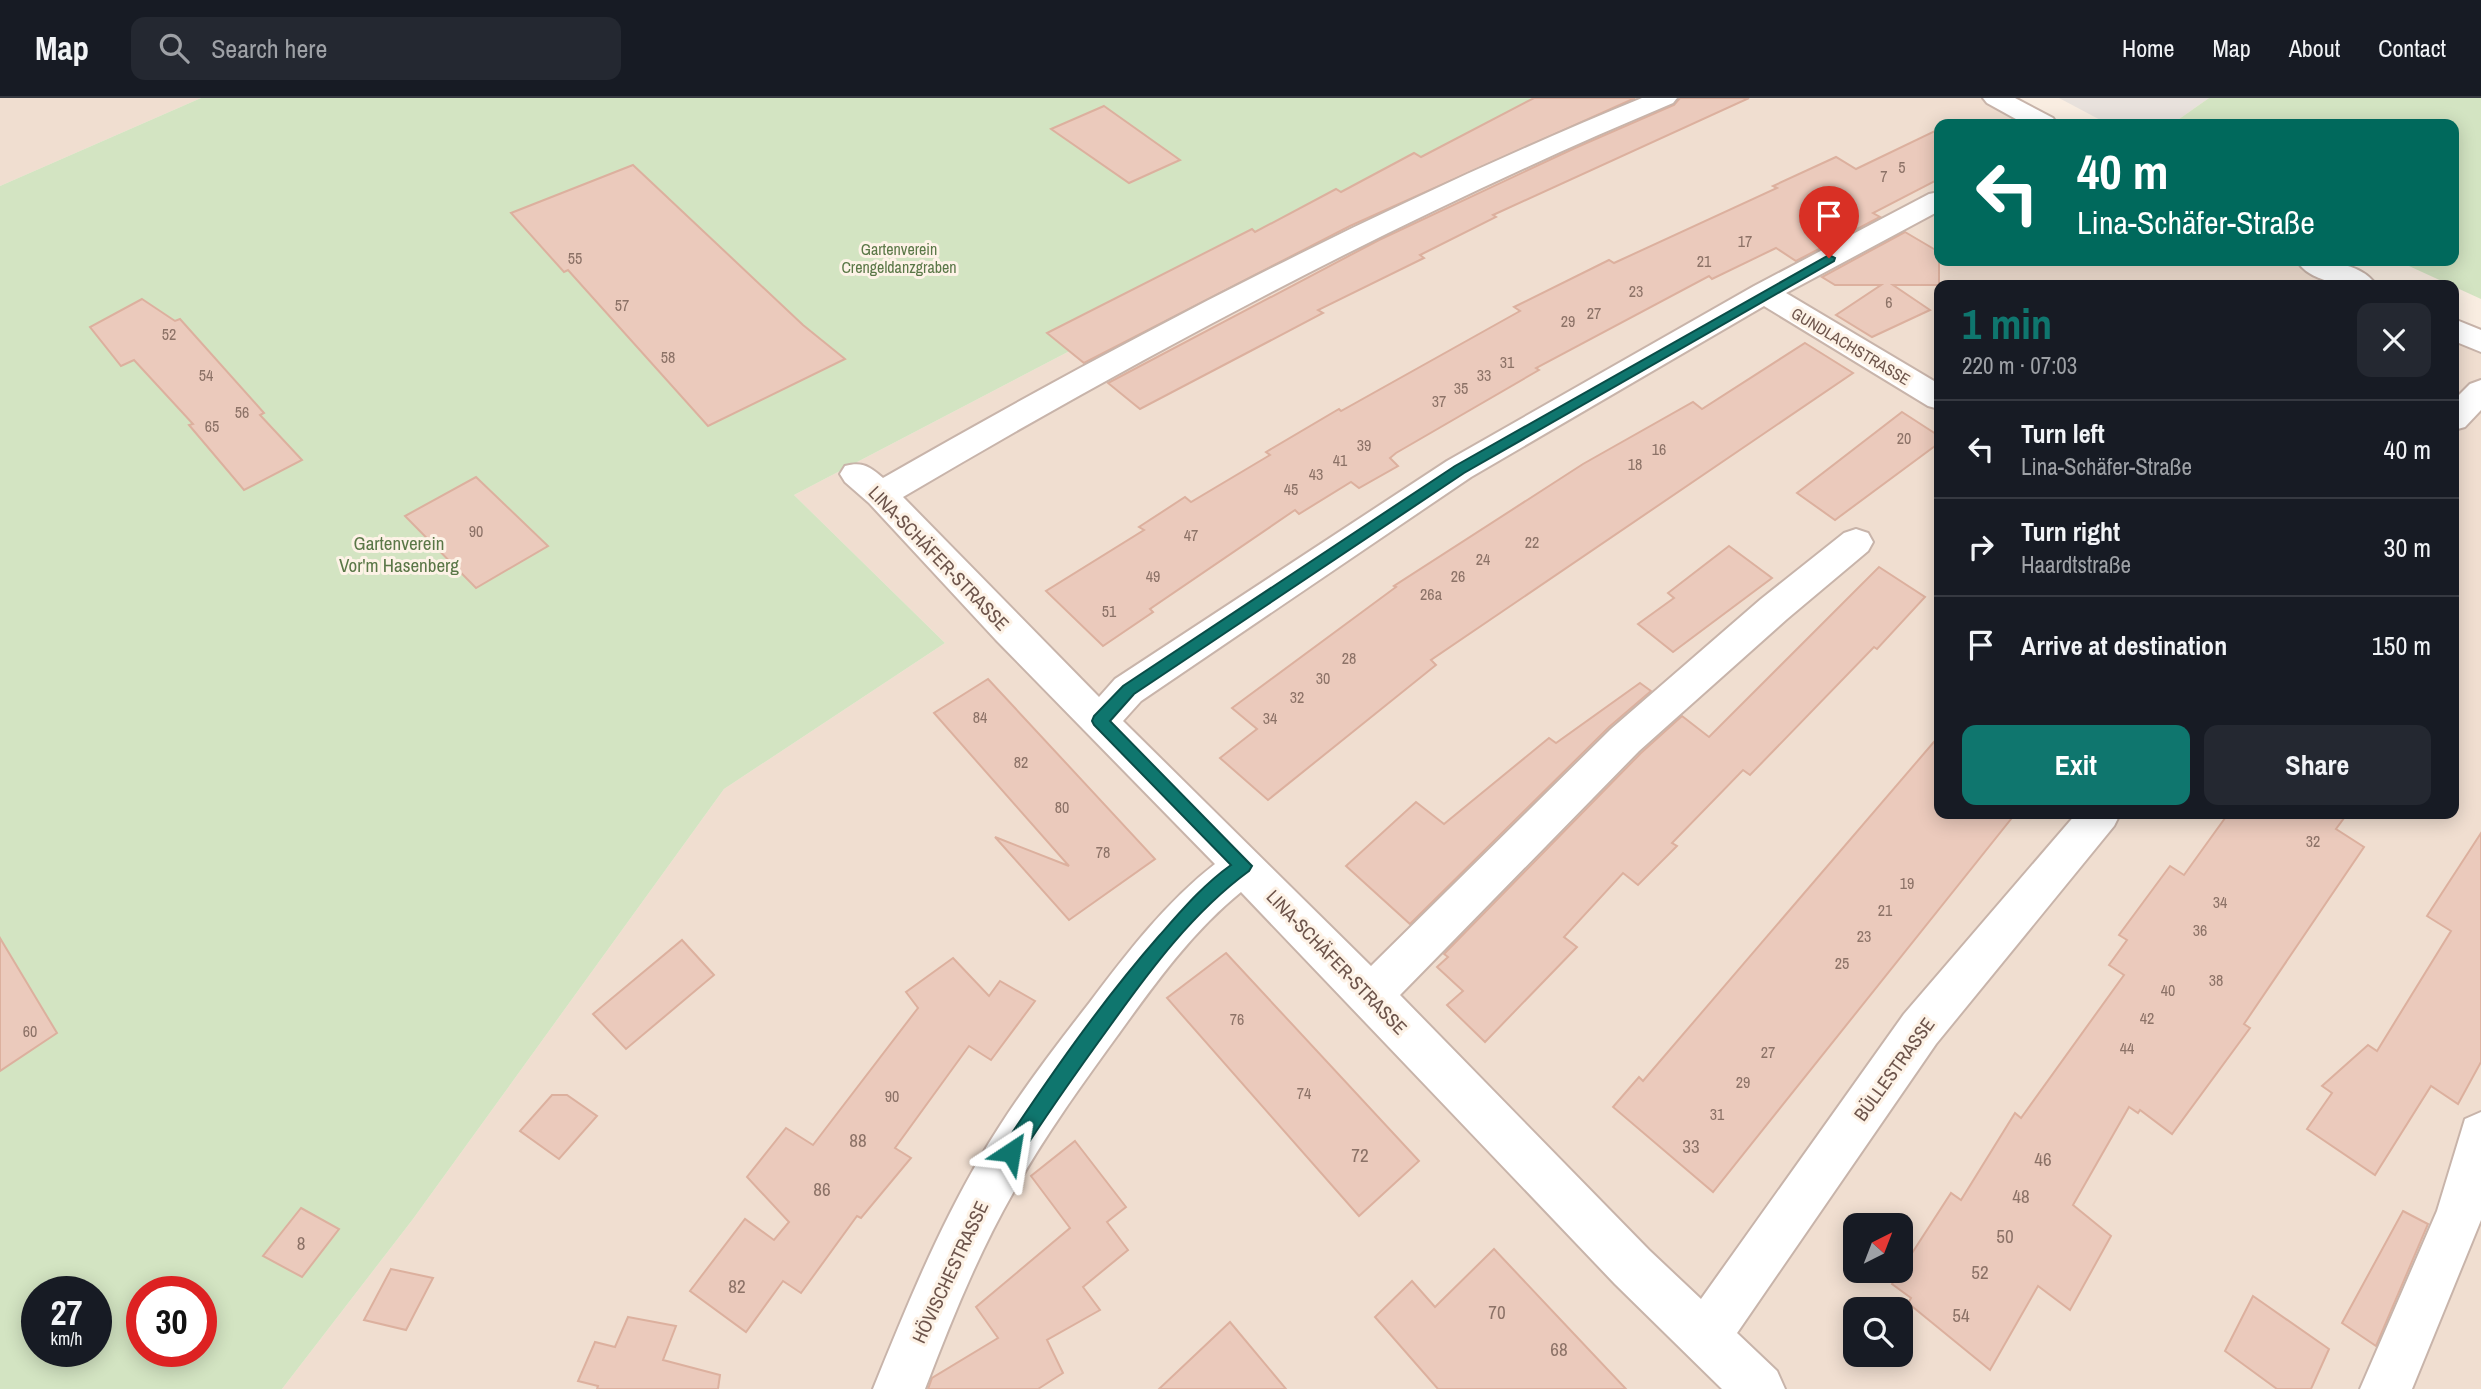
<!DOCTYPE html>
<meta charset="utf-8">
<style>
body{margin:0;font-family:"Archivo Narrow",sans-serif;background:#242831;color:#f1f3f6;height:100vh;display:flex;flex-direction:column;font-size:26px;white-space:nowrap}
*{box-sizing:border-box;margin:0}
p{font-size:23px;color:#9ea1a6}
.icon{flex:none;width:38px;height:38px;fill:none;stroke:currentColor;stroke-width:2;stroke-linecap:round;stroke-linejoin:round}
.map{position:relative;flex:1;overflow:hidden}
.sheet{position:absolute;left:1934px;top:182px;width:525px;height:539px;display:flex;flex-direction:column;background:#171b24;border-radius:14px;box-shadow:0 4px 18px #0003}
.sheet>*{flex:none}
.top-card{position:absolute;left:1934px;top:21px;width:525px;height:147px;border-radius:14px;box-shadow:0 4px 18px #0003;background:#00695c;color:#fff;overflow:hidden}
.needle{width:46px;rotate:42deg}
.fabs{position:absolute;left:1843px;top:1115px;display:grid;gap:14px}
.fabs a{display:grid;place-items:center;width:70px;height:70px;border-radius:14px;background:#171b24;box-shadow:0 4px 18px #0003;font-size:35px}
.speed{position:absolute;left:21px;top:1178px;display:flex;gap:14px;font-size:35px;font-weight:700;text-align:center}
.speed>*{display:grid;place-content:center;width:91px;height:91px;border-radius:50%;background:#171b24;box-shadow:0 4px 18px #0003;line-height:1}
.speed small{font-size:18px;font-weight:400}
.speed .limit{border:10px solid #d22;background:#fff;color:#111}
.pin{position:absolute;display:grid;place-items:center;width:60px;height:60px;color:#fff;margin:-72px -30px;border-radius:50% 50% 50% 0;rotate:-45deg;box-shadow:0 0 7px #0007}
.pin .icon{rotate:45deg}
.me{position:absolute;width:77px;margin:-38px;rotate:33deg;stroke-linejoin:round;filter:drop-shadow(0 0 5px #0008)}
.turn{display:flex;align-items:center;gap:24px;height:147px;padding:0 28px;font-size:32px}
.turn .icon{width:91px;height:91px;stroke-width:2.5}
.turn b{display:block;font-size:49px;line-height:60px}
.round{display:grid;place-items:center;flex:none;width:74px;height:74px;border-radius:14px;background:#242831}
.overview{display:flex;align-items:center;justify-content:space-between;height:119px;padding:0 28px}
h1{font-size:42px;font-weight:700;line-height:52px;color:#0f766e}
.button{display:flex;gap:14px;margin-top:auto;padding:14px 28px}
.button a{flex:1;height:80px;border-radius:14px;background:#0f766e;color:#fff;font-size:28px;font-weight:700;line-height:80px;text-align:center}
.button a+a{background:#242831;color:#f1f3f6}
ul{padding:0;list-style:none}
li{display:flex;align-items:center;gap:21px;height:98px;padding:0 28px;border-top:2px solid #363941}
li div{flex:1}
li b{display:block;font-size:26px}
li em{font-style:normal}
header{display:flex;align-items:center;gap:42px;box-sizing:border-box;height:98px;padding:0 35px;background:#171b24;border-bottom:2px solid #363941}
header strong{font-size:33px}
nav{display:flex;gap:38px;margin-inline-start:auto;font-size:24px}
.search{width:490px;height:63px;background:#242831;display:flex;align-items:center;gap:18px;box-sizing:border-box;padding:0 24px;border-radius:14px;color:#9ea1a6;font-size:26px}
.map>svg:first-child{display:block}
</style>
<header>
<strong>Map</strong>
<div class="search"><svg class="icon" aria-label="search" viewBox="0 0 24 24"><circle cx="10" cy="10" r="6"/><path d="M15 15l6 6"/></svg>Search here</div>
<nav><a>Home</a><a>Map</a><a>About</a><a>Contact</a></nav>
</header>
<div class="map">
<svg width="2481" height="1291" viewBox="0 0 2481 1291">
<rect width="100%" height="100%" fill="#f9ede1"/>
<!-- residential -->
<g fill="#f0ded0" fill-rule="evenodd">
<path d="M0 0H201L0 88Z"/>
<path d="M1595 0H1989L2042 26H1939V163H2311L2361 187H1939V716H2454V231L2481 244V1291H282L413 1121 724 691 945 545 794 397 1223 173ZM1855 1127H1900V1172H1855ZM1855 1211H1900V1256H1855Z"/>
</g>
<!-- industrial -->
<path fill="#e8e1dc" d="M2059 0H2209L2172 26H2108Z"/>
<!-- green -->
<g fill="#d3e4c2" fill-rule="evenodd">
<path d="M201 0H1595L1223 173 794 397 945 545 724 691 413 1121 282 1291H0V88ZM37 1194H96V1253H37ZM142 1194H201V1253H142Z"/>
<path d="M2209 0H2481V201L2398 163H2454V26H2172Z"/>
</g>
<!-- building -->
<g fill="#ebcabc" stroke="#dcb09e" stroke-width="2">
<path d="M1534 0H1635L1350 128 1084 265 1047 235 1252 131 1255 134 1336 91 1341 94 1414 55 1421 59Z"/>
<path d="M1680 0H1749L1493 117 1496 119 1420 157 1424 160 1318 212 1323 215 1140 311 1108 285 1379 142 1575 50 1674 7Z"/>
<path d="M1104 8 1180 62 1129 85 1051 31Z"/>
<path d="M1939 31V81L1873 115 1880 119 1796 163 1776 150 1712 181 1709 178 1536 270 1539 272 1396 355 1390 360 1398 368 1359 390 1351 384 1299 416 1295 412 1150 511 1153 514 1103 548 1046 493 1144 432 1139 429 1185 399 1191 404 1270 357 1266 354 1339 311 1341 313 1520 213 1514 209 1609 162 1614 165 1777 90 1773 88 1836 59 1856 71Z"/>
<path d="M633 67 803 227 845 261 708 328 568 172 564 174 511 115Z"/>
<path d="M1905 134 1939 154V187H1893L1930 212 1872 239 1836 217 1881 187H1835L1822 179Z"/>
<path d="M142 201 175 223 180 221 264 315 260 317 302 362 244 392 189 327 193 326 134 262 121 268 90 229Z"/>
<path d="M1805 245 1853 275 1431 562 1436 567 1268 702 1220 660 1257 631 1232 610 1396 489 1394 488 1583 366 1693 304 1702 311Z"/>
<path d="M1902 314 1939 338V345L1835 422 1797 395Z"/>
<path d="M476 379 548 448 476 490 405 418Z"/>
<path d="M1729 448 1772 480 1673 554 1638 526 1674 500 1668 495Z"/>
<path d="M1879 469 1925 499 1877 551 1874 549 1750 677 1743 672 1672 745 1677 748 1638 787 1623 775 1564 839 1577 849 1485 944 1447 907 1463 893 1437 869 1448 859 1444 856 1641 655 1682 618 1709 639Z"/>
<path d="M988 581 1155 761 1069 822 995 739 1069 768 934 615Z"/>
<path d="M1640 585 1651 593 1609 629 1410 826 1346 768 1416 704 1444 726 1549 640 1556 645Z"/>
<path d="M1939 638V716H2015L1713 1094 1613 1009 1639 979 1643 983Z"/>
<path d="M2228 716H2347L2336 731 2364 749 2244 926 2250 930 2172 1036 2140 1012 2138 1015 2129 1009 2073 1107 2111 1138 2070 1212 2038 1188 1990 1272 1908 1205 1911 1200 1892 1186 1951 1095 1961 1102 2015 1015 2021 1020 2124 877 2109 867 2127 842 2119 837 2170 768 2184 777Z"/>
<path d="M2481 735V964L2458 1006 2431 988 2375 1077 2307 1031 2332 995 2322 988 2368 947 2377 953 2451 833 2427 818Z"/>
<path d="M0 840 57 935 0 973Z"/>
<path d="M682 842 714 877 626 951 593 916Z"/>
<path d="M1226 855 1419 1063 1359 1118 1167 900Z"/>
<path d="M953 860 989 898 1000 883 1035 903 991 962 969 948 895 1050 911 1060 861 1120 857 1118 801 1195 783 1183 746 1234 690 1193 745 1121 774 1142 789 1124 747 1079 786 1030 813 1047 918 910 906 894Z"/>
<path d="M552 997H567L597 1018 559 1061 520 1033Z"/>
<path d="M1075 1043 1126 1109 1107 1124 1128 1152 1083 1189 1100 1212 1047 1242 1063 1275 1038 1291H928L932 1280 998 1240 976 1209 1070 1130 1031 1078Z"/>
<path d="M301 1110 339 1131 302 1179 263 1158Z"/>
<path d="M2403 1113 2428 1126 2376 1248 2342 1225Z"/>
<path d="M1494 1151 1558 1219 1626 1291H1438L1375 1219 1412 1183 1435 1209Z"/>
<path d="M391 1171 433 1180 406 1232 364 1222Z"/>
<path d="M2253 1198 2329 1251 2311 1291H2277L2225 1253Z"/>
<path d="M628 1219 676 1228 663 1262 720 1277 718 1291H597L598 1288 578 1283 595 1244 615 1249Z"/>
<path d="M1230 1224 1286 1291H1159Z"/>
</g>
<g fill="none" stroke-linecap="round" stroke-linejoin="round">
<!-- minor casing -->
<g stroke="#c8b4aa" stroke-width="4">
<g id="minor">
<path d="M1642 0H1677L1673 5C1406 117 1152 252 903 399L1099 599 1115 581 1447 363 1754 188 1929 96 1939 94V113L1786 195 1939 286V311L1928 308 1764 208 1471 379 1141 603 1123 623 1371 868 1611 631 1761 501 1844 435 1856 431 1868 435 1873 444 1868 453 1787 521 1639 653 1400 897 1649 1152 1701 1201 1904 916 2076 716H2120L2114 728 1936 946 1737 1235 1777 1273 1785 1291H1722L1615 1186 1241 794C1193 833 1156 884 1120 934 1083 985 1045 1037 1014 1093 978 1156 951 1223 925 1291H873C905 1212 937 1133 980 1060 1012 1005 1051 954 1090 904 1127 855 1166 804 1215 766L996 542 869 405 845 384 840 376 845 368C863 363 870 369 883 380 1129 239 1380 108 1642 0Z"/>
<path d="M1983 0H2015L2053 20 2057 26H2025L1987 5Z"/>
<path d="M2297 163C2322 163 2360 163 2376 187 2351 188 2311 186 2297 163Z"/>
<path d="M2454 221 2481 232V254L2454 243Z"/>
<path d="M2481 282V312L2465 329 2454 332V302L2470 286Z"/>
<path d="M2481 1014V1122L2412 1291H2360L2437 1113 2465 1021Z"/>
</g>
</g>
<!-- minor -->
<use href="#minor" fill="#fff" fill-rule="evenodd"/>
</g>
<!-- route -->
<path fill="#0f766e" stroke="#0a4d48" stroke-width="2" d="M1829 157 1835 160 1834 163 1464 375 1134 596 1110 623 1252 768 1249 773C1193 814 1150 872 1110 928 1078 972 1047 1016 1018 1061L1011 1064 1004 1061 1001 1054 1004 1047C1052 975 1102 903 1159 838 1182 812 1203 787 1231 767L1094 627 1092 623 1094 618 1123 588 1455 368Z"/>
<g text-anchor="middle" stroke-width="6" stroke-linejoin="round" paint-order="stroke">
<!-- number labels -->
<g font-size="16" fill="#8c7267">
<text x="1902" y="75">5</text>
<text x="1884" y="84">7</text>
<text x="1745" y="149">17</text>
<text x="575" y="166">55</text>
<text x="1704" y="169">21</text>
<text x="1636" y="199">23</text>
<text x="1889" y="210">6</text>
<text x="622" y="213">57</text>
<text x="1594" y="221">27</text>
<text x="1568" y="229">29</text>
<text x="169" y="242">52</text>
<text x="668" y="265">58</text>
<text x="1507" y="270">31</text>
<text x="206" y="283">54</text>
<text x="1484" y="283">33</text>
<text x="1461" y="296">35</text>
<text x="1439" y="309">37</text>
<text x="242" y="320">56</text>
<text x="212" y="334">65</text>
<text x="1904" y="346">20</text>
<text x="1364" y="353">39</text>
<text x="1659" y="357">16</text>
<text x="1340" y="368">41</text>
<text x="1635" y="372">18</text>
<text x="1316" y="382">43</text>
<text x="1291" y="397">45</text>
<text x="476" y="439">90</text>
<text x="1191" y="443">47</text>
<text x="1532" y="450">22</text>
<text x="1483" y="467">24</text>
<text x="1153" y="484">49</text>
<text x="1458" y="484">26</text>
<text x="1431" y="502">26a</text>
<text x="1109" y="519">51</text>
<text x="1349" y="566">28</text>
<text x="1323" y="586">30</text>
<text x="1297" y="605">32</text>
<text x="980" y="625">84</text>
<text x="1270" y="626">34</text>
<text x="1021" y="670">82</text>
<text x="1062" y="715">80</text>
<text x="2313" y="749">32</text>
<text x="1103" y="760">78</text>
<text x="1907" y="791">19</text>
<text x="2220" y="810">34</text>
<text x="1885" y="818">21</text>
<text x="2200" y="838">36</text>
<text x="1864" y="844">23</text>
<text x="1842" y="871">25</text>
<text x="2216" y="888">38</text>
<text x="2168" y="898">40</text>
<text x="2147" y="926">42</text>
<text x="1237" y="927">76</text>
<text x="30" y="939">60</text>
<text x="2127" y="956">44</text>
<text x="1768" y="960">27</text>
<text x="1743" y="990">29</text>
<text x="1304" y="1001">74</text>
<text x="892" y="1004">90</text>
<text x="1717" y="1022">31</text>
</g>
<!-- far-park labels -->
<g font-size="16" fill="#5a7747" stroke="#fdf2e6">
<text x="899" y="157">Gartenverein<tspan x="899" dy="18">Crengeldanzgraben</tspan></text>
</g>
<!-- far-street labels -->
<g font-size="16" fill="#6d544b" stroke="#fdf2e6">
<text transform="translate(1851 248) rotate(31)" y="6">GUNDLACHSTRASSE</text>
</g>
<!-- park labels -->
<g font-size="19" fill="#5a7747" stroke="#fdf2e6">
<text x="399" y="452">Gartenverein<tspan x="399" dy="22">Vor'm Hasenberg</tspan></text>
</g>
<!-- street labels -->
<g font-size="19" fill="#6d544b" stroke="#fdf2e6">
<text transform="translate(939 460) rotate(46)" y="7">LINA-SCHÄFER-STRASSE</text>
<text transform="translate(1337 864) rotate(46)" y="7">LINA-SCHÄFER-STRASSE</text>
<text transform="translate(1894 971) rotate(-54)" y="7">BÜLLESTRASSE</text>
<text transform="translate(950 1174) rotate(-65)" y="7">HÖVISCHESTRASSE</text>
</g>
<!-- near-number labels -->
<g font-size="19" fill="#8c7267">
<text x="858" y="1049">88</text>
<text x="1691" y="1055">33</text>
<text x="1360" y="1064">72</text>
<text x="2043" y="1068">46</text>
<text x="822" y="1098">86</text>
<text x="2021" y="1105">48</text>
<text x="2005" y="1145">50</text>
<text x="301" y="1152">8</text>
<text x="1980" y="1181">52</text>
<text x="737" y="1195">82</text>
<text x="1497" y="1221">70</text>
<text x="1961" y="1224">54</text>
<text x="1559" y="1258">68</text>
</g>
</g>
</svg>
<div class="fabs">
<a><svg class="needle" viewBox="-14 -14 28 28"><path d="M0-13l5 13h-10z" fill="#e53935"/><path d="M0 13l5-13h-10z" fill="#9ea1a6"/></svg></a>
<a><svg class="icon" aria-label="search" viewBox="0 0 24 24"><circle cx="10" cy="10" r="6"/><path d="M15 15l6 6"/></svg></a>
</div>
<div class="speed"><div>27<small>km/h</small></div><div class="limit">30</div></div>
<div class="pin" style="left:1829px;top:160px;background:#d93025"><svg class="icon" aria-label="arrive" viewBox="0 0 24 24"><path d="M6 21V4h12l-3 4 3 4H6"/></svg></div>
<svg class="me" style="left:1011px;top:1054px" viewBox="-20 -20 40 40"><path d="M0-17L14 15 0 8-14 15z" fill="#0f766e" stroke="#fff" stroke-width="4"/></svg>
<div class="top-card">
<div class="turn"><svg class="icon" aria-label="left" viewBox="0 0 24 24"><path d="M17 20v-9H6M10 6l-5 5 5 5"/></svg><div><b>40 m</b>Lina-Schäfer-Straße</div></div>
</div>
<section class="sheet">
<div class="overview"><div><h1>1 min</h1><p>220 m · 07:03</p></div><a class="round"><svg class="icon" aria-label="close" viewBox="0 0 24 24"><path d="M6 6l12 12M18 6L6 18"/></svg></a></div>
<ul>
<li><svg class="icon" aria-label="left" viewBox="0 0 24 24"><path d="M17 20v-9H6M10 6l-5 5 5 5"/></svg><div><b>Turn left</b><p>Lina-Schäfer-Straße</p></div><em>40 m</em></li>
<li><svg class="icon" aria-label="right" viewBox="0 0 24 24"><path d="M7 20v-9h11M14 6l5 5-5 5"/></svg><div><b>Turn right</b><p>Haardtstraße</p></div><em>30 m</em></li>
<li><svg class="icon" aria-label="arrive" viewBox="0 0 24 24"><path d="M6 21V4h12l-3 4 3 4H6"/></svg><div><b>Arrive at destination</b></div><em>150 m</em></li>
</ul>
<div class="button"><a>Exit</a><a>Share</a></div>
</section>
</div>
